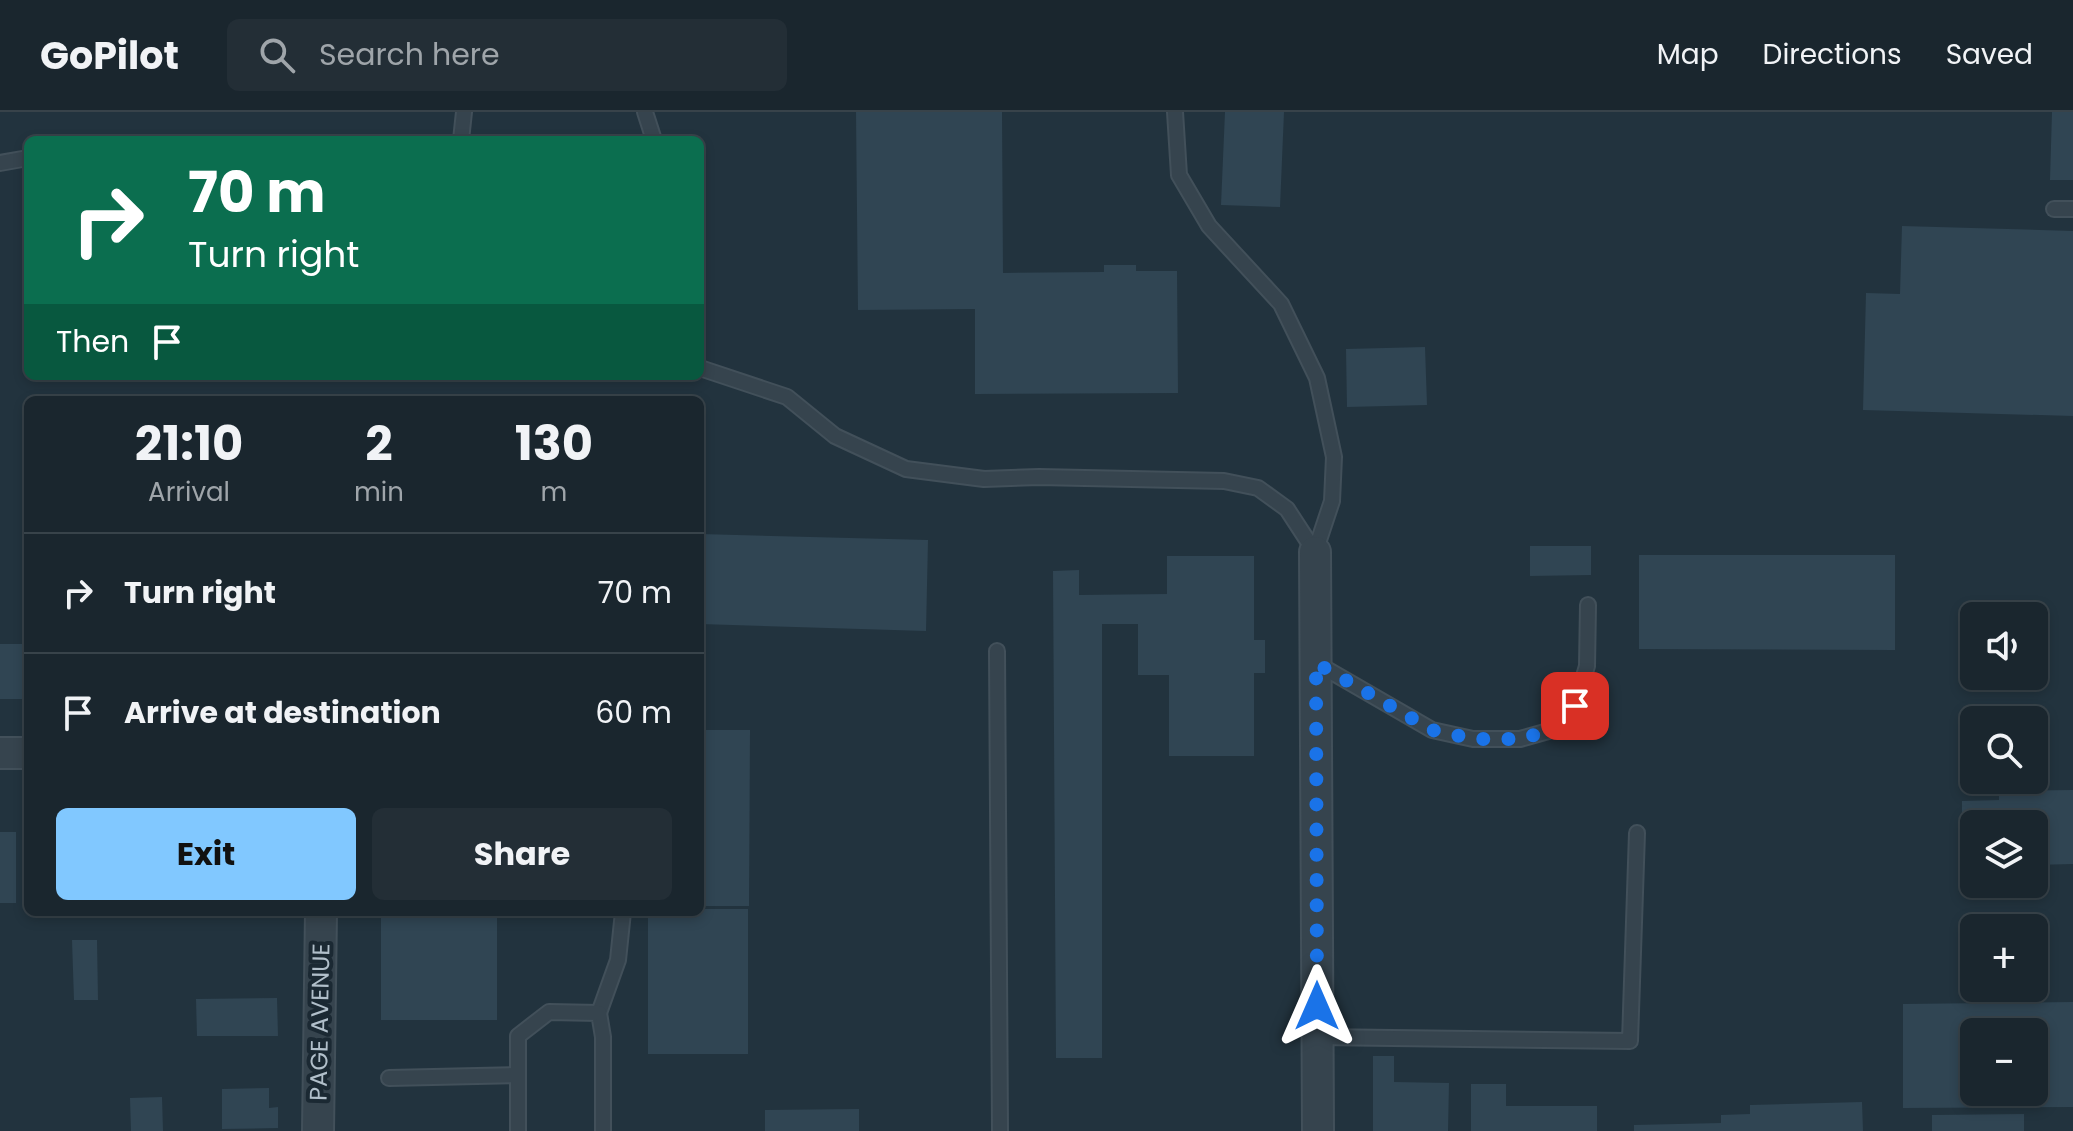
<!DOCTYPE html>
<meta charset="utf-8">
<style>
body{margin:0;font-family:Poppins,sans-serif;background:#232e36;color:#f1f3f6;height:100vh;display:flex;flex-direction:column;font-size:30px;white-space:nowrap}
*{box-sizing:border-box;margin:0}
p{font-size:26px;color:#9fa5aa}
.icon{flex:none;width:44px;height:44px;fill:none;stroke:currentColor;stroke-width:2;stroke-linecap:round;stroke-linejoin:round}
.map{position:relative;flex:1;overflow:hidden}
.side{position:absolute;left:24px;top:284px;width:680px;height:520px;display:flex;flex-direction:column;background:#1a262e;border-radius:12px;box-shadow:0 4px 12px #0003,0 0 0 2px #38434a}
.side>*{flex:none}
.hud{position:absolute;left:24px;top:24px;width:680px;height:244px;border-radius:12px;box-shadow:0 4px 12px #0003,0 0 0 2px #38434a;background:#0b6e4f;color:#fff;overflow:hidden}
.fabs{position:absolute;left:1960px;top:490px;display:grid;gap:16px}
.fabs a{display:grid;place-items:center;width:88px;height:88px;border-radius:12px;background:#1a262e;box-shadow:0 4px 12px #0003,0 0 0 2px #38434a;font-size:40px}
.pin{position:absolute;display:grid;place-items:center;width:68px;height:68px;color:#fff;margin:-34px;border-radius:16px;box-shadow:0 4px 12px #0006}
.me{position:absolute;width:88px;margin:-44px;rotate:0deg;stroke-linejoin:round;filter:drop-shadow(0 0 6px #0008)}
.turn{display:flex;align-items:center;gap:28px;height:168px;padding:0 32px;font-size:36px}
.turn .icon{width:104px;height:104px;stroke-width:2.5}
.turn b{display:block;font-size:56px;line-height:68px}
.then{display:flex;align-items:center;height:76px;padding:0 32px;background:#0003;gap:16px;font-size:30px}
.eta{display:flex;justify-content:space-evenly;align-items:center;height:136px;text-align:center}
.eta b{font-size:48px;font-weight:700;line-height:56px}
.action{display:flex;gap:16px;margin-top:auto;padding:16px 32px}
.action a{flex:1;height:92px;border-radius:12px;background:#81c8ff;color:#111;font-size:32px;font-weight:700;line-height:92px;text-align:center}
.action a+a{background:#232e36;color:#f1f3f6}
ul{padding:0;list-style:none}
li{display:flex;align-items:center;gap:24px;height:120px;padding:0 32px;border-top:2px solid #38434a}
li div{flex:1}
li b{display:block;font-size:30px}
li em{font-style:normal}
header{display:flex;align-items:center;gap:48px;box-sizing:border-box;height:112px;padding:0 40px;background:#1a262e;border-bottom:2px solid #38434a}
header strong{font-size:38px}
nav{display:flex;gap:44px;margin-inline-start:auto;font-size:28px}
.search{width:560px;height:72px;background:#232e36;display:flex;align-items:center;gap:20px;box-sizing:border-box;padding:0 28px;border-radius:12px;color:#9fa5aa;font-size:30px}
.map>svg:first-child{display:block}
</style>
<header>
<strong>GoPilot</strong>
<div class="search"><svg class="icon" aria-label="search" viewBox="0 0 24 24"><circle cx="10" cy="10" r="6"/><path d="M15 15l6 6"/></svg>Search here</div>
<nav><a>Map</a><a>Directions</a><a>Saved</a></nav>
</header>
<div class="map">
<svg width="2073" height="1019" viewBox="0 0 2073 1019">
<rect width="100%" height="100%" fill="#22333e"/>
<!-- building -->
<g fill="#304553" fill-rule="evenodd">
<path d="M856 0H1002L1003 161 1104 160V153H1136V159H1177L1178 281 975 282V197L858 198Z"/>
<path d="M1225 0H1284L1280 95 1221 93Z"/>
<path d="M2052 0H2073V68H2050Z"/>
<path d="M1902 114 2073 119V304L1863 298 1866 181 1900 182Z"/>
<path d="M1425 235 1427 293 1347 295 1346 237Z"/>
<path d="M700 422 928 428 926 519 700 512Z"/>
<path d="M1530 434H1591V463L1530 464Z"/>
<path d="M1639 443H1895V538L1639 537Z"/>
<path d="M1167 444H1254V528H1265V561H1254V644H1169V563H1138V512H1102V946H1056L1053 459 1079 458V483L1167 482Z"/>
<rect x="0" y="532" width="28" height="55"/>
<path d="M700 618H750L749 794H700Z"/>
<path d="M2073 678V752L2034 753V712H1974V753H1962V689L1999 688V679Z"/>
<rect x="0" y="720" width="16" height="71"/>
<path d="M700 797H748V942H648V800H700Z"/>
<path d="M381 800H550V805H497V908H381Z"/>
<path d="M72 828H97L98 888H74Z"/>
<path d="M277 886 278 924H197L196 887Z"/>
<path d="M2073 890V995L1903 996V892ZM1974 920H2034V980H1974Z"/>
<path d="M1373 944H1394V970L1449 971 1448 1019H1373Z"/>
<path d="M1471 972H1506V994H1597V1019H1471Z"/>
<path d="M269 976V996L278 995V1016L222 1017V977Z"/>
<path d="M162 985 163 1019H131L130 986Z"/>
<path d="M1862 990 1863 1019H1634V1013L1721 1011V1003L1750 1002V993Z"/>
<path d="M859 997V1019H765V998Z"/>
<path d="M2024 1002V1019H1932V1003Z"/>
</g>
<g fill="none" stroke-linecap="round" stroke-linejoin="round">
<!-- lane casing -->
<g stroke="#42505a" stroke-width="18">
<g id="lane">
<path d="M645 0 654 28"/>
<path d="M1175 0 1179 63 1209 114 1281 192 1317 266 1334 345 1332 389 1315 440"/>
<path d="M461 28 464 0"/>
<path d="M0 51 28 46"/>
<path d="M2054 97H2073"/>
<path d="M700 256 787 285 835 324 906 357 984 367 1039 365 1224 369 1258 376 1287 397 1315 440"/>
<path d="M997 539 1000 1019"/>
<path d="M1316 551 1432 618 1473 627H1520L1559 616 1575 594 1587 554 1588 493"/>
<path d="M599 901 618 848 623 800"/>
<path d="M1317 925 1630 929 1637 721"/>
<path d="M389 966 518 963"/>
<path d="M518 1019V924L549 900 599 901 603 925V1019"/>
</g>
</g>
<!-- street casing -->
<g stroke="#42505a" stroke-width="34">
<g id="street">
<path d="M1315 440 1318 1019"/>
<path d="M0 641H28"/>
<path d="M318 1019 321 800"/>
</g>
</g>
<!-- lane -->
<use href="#lane" stroke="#36444e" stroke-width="14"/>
<!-- street -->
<use href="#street" stroke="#36444e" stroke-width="30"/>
</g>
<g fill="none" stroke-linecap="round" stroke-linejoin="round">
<!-- route -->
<path stroke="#1a73e8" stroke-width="14" stroke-dasharray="0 25.2" d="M1317 894 1316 551 1432 618 1473 627H1520L1559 616 1575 594"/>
</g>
<g text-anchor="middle" stroke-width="8" stroke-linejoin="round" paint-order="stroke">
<!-- street labels -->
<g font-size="24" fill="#b1bfca" stroke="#1b2933">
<text transform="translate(320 910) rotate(-89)" y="8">PAGE AVENUE</text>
</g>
</g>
</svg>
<div class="fabs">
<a><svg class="icon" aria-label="sound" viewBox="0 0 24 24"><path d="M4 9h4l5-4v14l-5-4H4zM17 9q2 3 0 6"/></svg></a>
<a><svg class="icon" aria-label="search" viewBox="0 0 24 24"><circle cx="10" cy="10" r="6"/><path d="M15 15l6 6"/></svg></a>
<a><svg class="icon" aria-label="layers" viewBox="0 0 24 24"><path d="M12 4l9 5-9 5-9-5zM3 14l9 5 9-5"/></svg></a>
<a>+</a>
<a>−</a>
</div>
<div class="pin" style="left:1575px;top:594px;background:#d93025"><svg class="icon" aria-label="arrive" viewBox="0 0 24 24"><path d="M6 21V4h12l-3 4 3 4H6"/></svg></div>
<svg class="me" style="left:1317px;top:894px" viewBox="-20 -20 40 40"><path d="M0-17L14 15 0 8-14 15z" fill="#1a73e8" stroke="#fff" stroke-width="4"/></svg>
<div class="hud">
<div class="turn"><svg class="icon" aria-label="right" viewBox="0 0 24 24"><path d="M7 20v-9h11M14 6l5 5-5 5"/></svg><div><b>70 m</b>Turn right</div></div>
<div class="then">Then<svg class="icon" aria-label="arrive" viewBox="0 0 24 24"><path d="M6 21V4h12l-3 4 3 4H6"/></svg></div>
</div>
<section class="side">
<div class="eta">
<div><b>21:10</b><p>Arrival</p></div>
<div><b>2</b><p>min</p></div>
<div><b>130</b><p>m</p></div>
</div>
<ul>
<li><svg class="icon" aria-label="right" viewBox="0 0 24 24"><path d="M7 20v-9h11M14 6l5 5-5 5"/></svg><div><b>Turn right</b></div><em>70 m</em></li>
<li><svg class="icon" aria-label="arrive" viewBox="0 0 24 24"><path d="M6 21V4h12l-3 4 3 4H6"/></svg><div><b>Arrive at destination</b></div><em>60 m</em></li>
</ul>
<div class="action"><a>Exit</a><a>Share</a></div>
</section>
</div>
